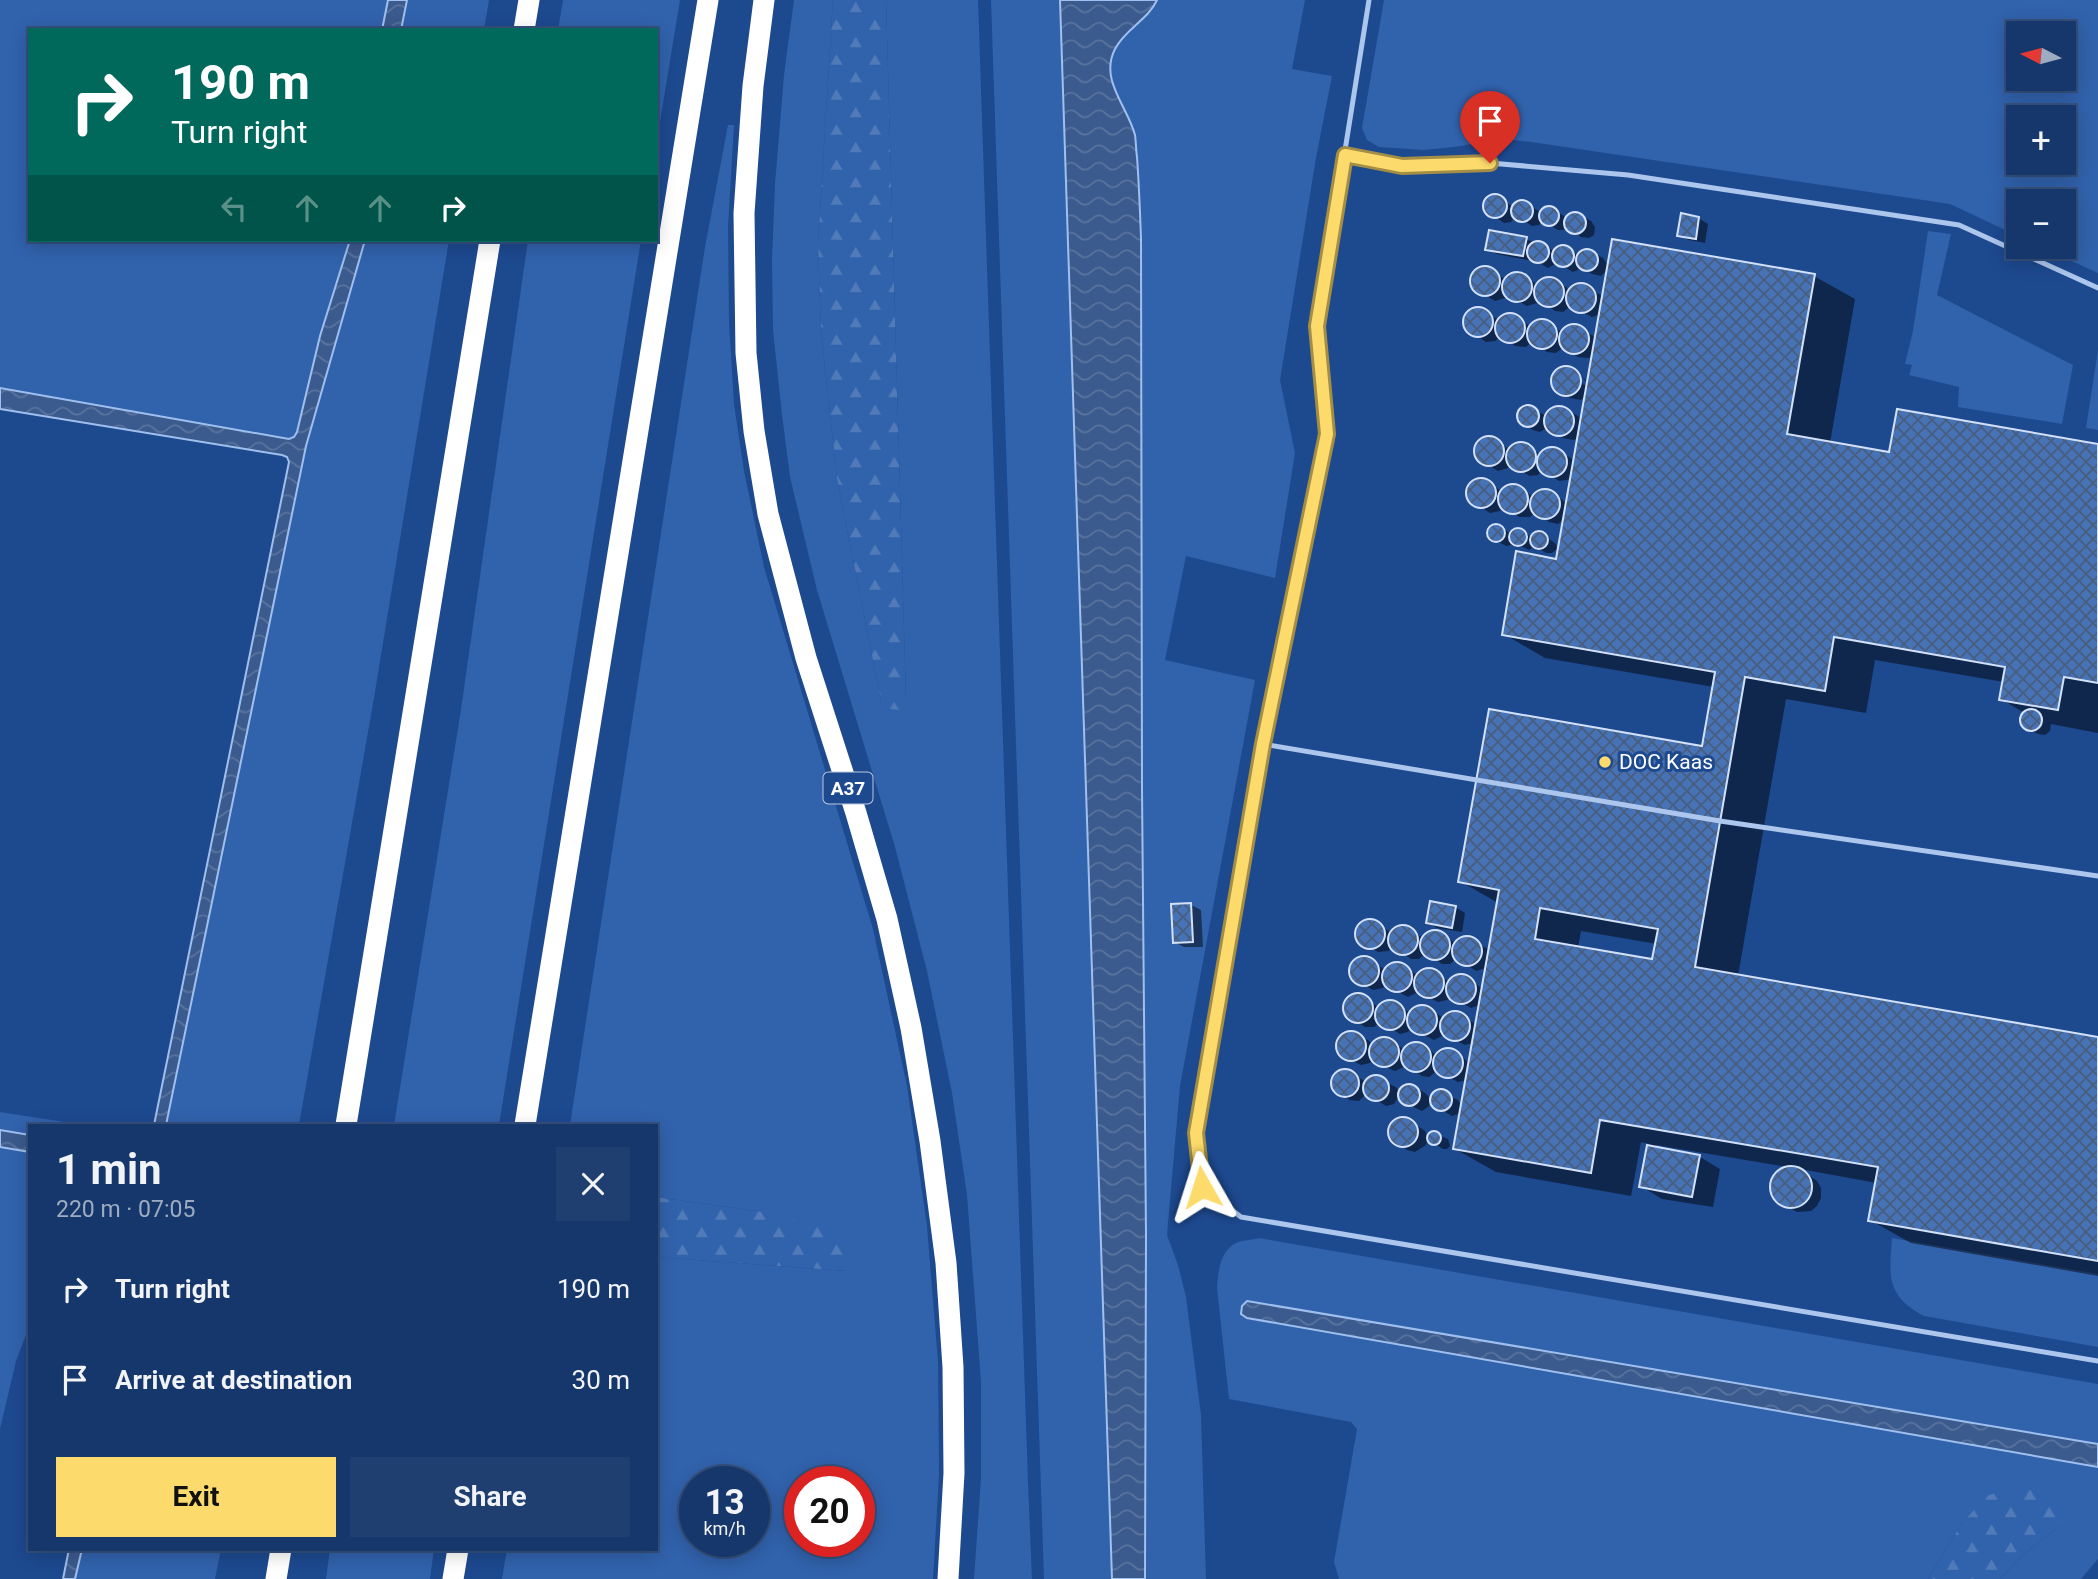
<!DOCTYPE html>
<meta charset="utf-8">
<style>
body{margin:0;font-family:Roboto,sans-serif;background:#1f3f71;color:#f1f3f6;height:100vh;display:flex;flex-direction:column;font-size:26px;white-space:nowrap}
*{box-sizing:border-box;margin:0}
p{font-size:23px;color:#9eacc1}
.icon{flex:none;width:38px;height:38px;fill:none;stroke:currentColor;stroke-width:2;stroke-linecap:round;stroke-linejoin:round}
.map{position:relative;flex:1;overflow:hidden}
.details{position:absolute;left:28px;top:1124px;width:630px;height:427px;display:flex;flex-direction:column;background:#16376b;border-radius:0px;box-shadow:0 4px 18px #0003,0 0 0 2px #35517e}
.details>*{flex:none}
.banner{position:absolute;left:28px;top:28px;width:630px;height:214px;border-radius:0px;box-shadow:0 4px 18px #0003,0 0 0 2px #35517e;background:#00695c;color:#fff;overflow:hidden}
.needle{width:46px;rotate:276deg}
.fabs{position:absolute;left:2006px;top:21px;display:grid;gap:14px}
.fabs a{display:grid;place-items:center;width:70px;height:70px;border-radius:0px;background:#16376b;box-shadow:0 4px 18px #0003,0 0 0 2px #35517e;font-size:35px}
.speed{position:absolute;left:679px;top:1466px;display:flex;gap:14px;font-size:35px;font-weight:700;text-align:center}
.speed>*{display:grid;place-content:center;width:91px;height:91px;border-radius:50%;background:#16376b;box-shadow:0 4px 18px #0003,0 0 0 2px #35517e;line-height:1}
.speed small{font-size:18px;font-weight:400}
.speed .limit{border:10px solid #d22;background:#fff;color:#111}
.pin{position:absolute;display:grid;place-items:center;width:60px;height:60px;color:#fff;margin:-72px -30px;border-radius:50% 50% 50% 0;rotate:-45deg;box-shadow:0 0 7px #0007}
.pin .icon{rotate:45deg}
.me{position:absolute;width:77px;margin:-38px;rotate:354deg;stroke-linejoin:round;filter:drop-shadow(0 0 5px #0008)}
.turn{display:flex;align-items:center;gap:24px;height:147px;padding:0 28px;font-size:32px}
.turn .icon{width:91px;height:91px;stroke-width:2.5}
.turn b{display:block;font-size:49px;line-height:60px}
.lanes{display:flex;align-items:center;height:66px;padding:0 28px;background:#0003;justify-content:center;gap:35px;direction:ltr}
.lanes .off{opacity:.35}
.round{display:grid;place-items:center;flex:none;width:74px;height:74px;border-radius:0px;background:#1f3f71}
.head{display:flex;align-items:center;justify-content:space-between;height:119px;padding:0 28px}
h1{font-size:42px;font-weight:700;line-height:52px}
.primary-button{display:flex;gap:14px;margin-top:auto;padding:14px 28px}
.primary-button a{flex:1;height:80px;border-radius:0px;background:#fcda6b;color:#111;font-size:28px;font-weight:700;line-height:80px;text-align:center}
.primary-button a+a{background:#1f3f71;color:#f1f3f6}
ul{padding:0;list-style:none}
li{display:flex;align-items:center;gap:21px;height:91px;padding:0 28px}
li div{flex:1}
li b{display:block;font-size:26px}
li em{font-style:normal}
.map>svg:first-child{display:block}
</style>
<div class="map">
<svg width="2098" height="1579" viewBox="0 0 2098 1579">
<defs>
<pattern id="forest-firs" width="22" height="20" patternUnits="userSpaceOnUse" patternTransform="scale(1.75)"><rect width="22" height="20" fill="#3162ac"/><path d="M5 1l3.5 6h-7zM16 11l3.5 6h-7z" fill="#507ab8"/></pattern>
<pattern id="water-waves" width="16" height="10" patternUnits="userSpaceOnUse" patternTransform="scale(1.75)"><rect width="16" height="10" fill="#3b5a8d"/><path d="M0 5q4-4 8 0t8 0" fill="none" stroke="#58739e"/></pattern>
<pattern id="building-cross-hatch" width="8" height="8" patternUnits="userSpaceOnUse" patternTransform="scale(1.75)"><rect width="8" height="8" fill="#4672b6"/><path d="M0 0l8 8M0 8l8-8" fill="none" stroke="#495d7c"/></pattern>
</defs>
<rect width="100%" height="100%" fill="#1d498f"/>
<!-- grass -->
<g fill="#3162ac" fill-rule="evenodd">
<path d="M0 0H388L382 30H30V240H350L320 336 297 432 294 437 289 439 0 388Z"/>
<path d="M407 0H489L484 30H401Z"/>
<path d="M563 0H680L656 146V30H558Z"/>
<path d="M794 0H833L818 242 821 331 837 478 881 701 906 700 886 0H978L1028 1483 1032 1579H974L981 1478V1382L967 1195 952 1093 927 971 895 847 817 590 790 477 782 415 773 330 772 260 775 184 784 75Z"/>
<path d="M991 0H1060L1112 1579H1044Z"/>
<path d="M1157 0H1305L1292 69 1332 76 1316 158 1280 380 1295 453 1275 578 1186 556 1165 660 1255 680 1180 1086 1167 1235 1178 1265 1186 1297 1201 1415 1206 1579H1145L1146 1236 1142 789 1141 238C1140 211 1139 184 1137 157 1136 150 1136 142 1135 135 1128 107 1099 80 1115 49 1125 29 1148 20 1157 0Z"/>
<path d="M1384 0H2098V273L2041 247H2063V201H2018V236L1950 204 1531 142 1503 139 1454 147 1424 150 1379 147 1367 140 1362 128ZM2018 33H2063V79H2018ZM2018 117H2063V163H2018Z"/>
<path d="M728 125H734L728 227 729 323 734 404 744 471 764 567 873 929 907 1086 927 1226 938 1362 939 1475 933 1579H502L507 1549H656V1257L847 1271 756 1211 656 1197V1125H570L705 247ZM695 1482H754V1542H695ZM800 1482H859V1542H800Z"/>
<path d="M1928 231 1951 234 1937 295 2073 365 2062 424 1958 407 1959 387 1909 375 1912 365 1905 364 1913 331Z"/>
<path d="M365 240H449L374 698 299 1125H166L306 446Z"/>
<path d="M528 240H641L499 1125H394L460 716Z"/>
<path d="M2098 350V430L2086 428Z"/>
<path d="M0 1112 84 1125H30V1135L0 1130Z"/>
<path d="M0 1147 30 1152V1324L16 1361 0 1429Z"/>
<path d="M1259 1238 2098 1384V1444L1247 1301 1242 1306 1241 1313 1247 1318 2098 1467V1559L2081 1579H2000L2026 1552 2061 1525 1962 1523 1928 1579H1339L1334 1562 1357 1429 1351 1422 1229 1399 1217 1288C1218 1272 1220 1251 1236 1243 1242 1240 1252 1240 1259 1238Z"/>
<path d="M1892 1238 2098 1274V1347L1924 1316C1886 1296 1889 1276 1892 1238Z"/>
<path d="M82 1549H221L215 1579H75Z"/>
<path d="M330 1549H434L430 1579H326Z"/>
</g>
<!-- forest -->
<g fill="url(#forest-firs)">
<path d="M833 0H886L906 701 901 710 890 709 881 701 837 478 821 331 818 242Z"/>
<path d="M656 1197 756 1211 848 1232 853 1261 847 1271 656 1257Z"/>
<path d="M2006 1489C2023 1489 2047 1487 2061 1499 2065 1502 2067 1509 2068 1514L2061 1525 2026 1552 2000 1579H1928L1962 1523 1987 1496Z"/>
</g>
<!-- water -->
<g fill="url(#water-waves)" stroke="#9fc0ef" stroke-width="2">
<path d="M388 0H407L401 30H382Z"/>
<path d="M1060 0H1157C1148 20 1125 29 1115 49 1099 80 1128 107 1135 135 1136 142 1136 150 1137 157 1139 184 1140 211 1141 238L1142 789 1146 1236 1145 1579H1112Z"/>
<path d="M350 240H365L306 446 166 1125H154L289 462 287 457 282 455 0 409V388L289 439 294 437 297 432 320 336Z"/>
<path d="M0 1130 30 1135V1152L0 1147Z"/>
<path d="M1247 1301 2098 1444V1467L1247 1318 1241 1314 1242 1306Z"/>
<path d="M69 1549H82L75 1579H63Z"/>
</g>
<!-- shadow -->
<g fill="#0007" fill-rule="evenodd">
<path d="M1500 197 1514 208 1517 204 1524 202 1542 213 1545 209 1551 208 1567 218 1572 214 1580 215 1591 221 1595 227 1594 235 1589 238 1581 237 1567 227 1564 230H1558L1542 220 1539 225 1532 226 1516 216 1511 222 1504 223 1486 210 1485 205 1491 198Z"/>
<path d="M1698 218 1708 224 1705 243 1689 240 1679 235Z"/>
<path d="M1526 239 1555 251 1564 247 1579 255 1585 251 1592 252 1603 258 1609 267 1814 276 1855 299 1830 443 1891 454 2098 446V733L2051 724 2050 731 2045 735 2038 734 2027 728 2023 723 2022 718 2026 714 2001 699 2004 682 1875 660 1866 713 1786 699 1738 976 2098 1039V1276L1911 1243 1870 1220 1877 1183 1800 1169 1817 1181 1821 1188V1198L1817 1206 1811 1211 1797 1212 1779 1202 1775 1196 1773 1182 1777 1175 1787 1167 1656 1145V1148L1700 1157 1720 1169 1713 1207 1662 1199 1641 1186 1649 1144 1641 1142 1631 1196 1496 1172 1455 1149 1461 1113 1452 1116 1433 1105 1434 1095 1440 1092 1458 1100 1462 1107 1467 1080 1458 1082 1437 1071 1429 1077 1422 1076 1406 1066 1395 1071 1376 1063 1373 1058 1370 1063 1361 1065 1345 1057 1340 1052 1339 1041 1350 1032 1368 1040 1374 1046 1375 1042 1386 1039 1406 1050 1414 1045 1425 1047 1435 1054 1438 1058 1440 1053 1452 1050 1470 1063 1473 1043 1465 1045 1444 1035 1434 1040 1413 1030 1412 1027 1408 1032 1400 1034 1380 1022 1379 1023V1018H1373L1378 1024 1374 1027H1365L1346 1015 1345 1005 1346 1001 1352 996H1361L1380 1008 1384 1004 1392 1002 1411 1013 1422 1007 1428 1008 1445 1019 1446 1016 1456 1013 1473 1022 1476 1025 1480 1005 1471 1008 1450 997 1447 1000 1438 1002 1418 992 1408 997 1387 986 1386 983 1383 988 1373 990 1354 979 1351 972V967L1356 961 1366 958 1386 970 1391 966 1399 964 1419 976 1424 971 1432 970 1451 983 1453 978 1465 976 1483 989 1486 968 1476 971 1457 958 1450 964H1442L1426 953 1419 959H1411L1392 946 1389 951 1378 952 1359 939 1358 929 1364 923 1370 921 1376 922 1393 934 1399 928 1407 927 1424 939 1433 932 1442 934 1457 944 1467 938 1490 950 1498 903 1460 881 1704 748 1714 687 1545 658 1504 634 1558 561 1565 519 1558 524 1549 522 1535 512 1530 517H1519L1503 506 1500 511 1490 513 1470 500 1468 492 1474 483 1484 480 1503 492 1510 486 1520 488 1534 497 1542 492H1550L1561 499 1568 505 1572 479 1559 481 1542 470 1538 475 1530 476 1510 465 1508 468 1498 471 1478 459 1475 449 1481 441 1488 438 1497 441 1510 450 1513 446 1522 444 1542 455 1545 451 1554 449 1571 458 1575 463 1580 436 1574 440 1562 438 1552 432 1548 427 1540 432 1533 430 1523 424 1518 416 1521 410 1527 407 1545 415 1547 419 1549 413 1557 408 1567 410 1578 416 1582 422 1587 395 1581 400 1570 398 1559 392 1553 384 1554 375 1561 369 1573 370 1577 372H1574L1584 385 1587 383 1580 374 1589 383 1594 354 1589 358 1578 357 1567 351 1565 346 1556 353 1547 352 1532 341 1526 347 1515 346 1501 336 1495 341 1486 342 1467 329 1466 318 1470 312 1481 310 1499 320 1506 316 1517 317 1531 327 1537 321 1548 322 1563 333 1571 327H1579L1596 338 1601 314 1592 317 1571 306 1563 312 1555 311 1539 299 1537 303 1527 306 1507 295 1505 298 1495 301 1475 289 1472 279 1477 271 1486 268 1507 280 1509 277 1519 274 1539 285 1544 280H1555L1566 287 1571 292 1572 289 1581 285 1601 295 1603 299 1608 269 1601 276 1592 274 1582 268 1573 272 1557 263 1548 268 1533 259V261L1497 254 1487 249ZM1581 931 1657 944 1654 961 1578 948ZM1398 1012 1409 1018V1022L1396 1015Z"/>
<path d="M1498 526 1512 534 1518 530 1532 537 1535 534 1541 533 1556 544 1557 549 1552 553H1546L1535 546 1529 550 1513 542 1512 545 1506 546 1491 538 1489 532 1492 528Z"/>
<path d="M1191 905 1201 910 1203 947H1184L1174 942Z"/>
<path d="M1455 907 1465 913 1462 932 1437 928 1427 922Z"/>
<path d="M1341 1071 1352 1074 1363 1080 1366 1084 1370 1079 1378 1077 1397 1088 1399 1096 1394 1104 1386 1106 1366 1094 1359 1101 1350 1100 1340 1094 1333 1085 1335 1075Z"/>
<path d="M1406 1086 1415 1087 1425 1093 1429 1097V1106L1422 1111 1405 1103 1400 1096 1402 1089Z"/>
<path d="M1400 1119 1410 1121 1425 1131 1428 1138 1426 1145 1415 1152 1407 1150 1393 1140 1390 1133 1391 1126Z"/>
<path d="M1433 1133 1448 1139 1450 1146 1447 1149H1443L1433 1143 1430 1138Z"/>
</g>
<!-- building -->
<g fill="url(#building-cross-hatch)" stroke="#d2e1f9" stroke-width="2" fill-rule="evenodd">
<circle cx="1495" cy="206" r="12"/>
<circle cx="1522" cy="211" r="11"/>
<circle cx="1549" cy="216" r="10"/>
<circle cx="1575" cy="223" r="11"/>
<path d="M1681 213 1699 217 1696 239 1677 236Z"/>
<path d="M1489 230 1527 237 1523 256 1485 250Z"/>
<path d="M1612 239 1815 274 1787 434 1889 452 1897 409 2098 444V683L2064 677 2058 710 1999 700 2005 667 1834 637 1825 691 1745 677 1695 967 2098 1037V1261L1868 1221 1878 1167 1600 1120 1591 1173 1453 1149 1499 890 1458 882 1489 709 1702 746 1715 672 1502 635 1516 551 1556 559ZM1540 908 1658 929 1652 959 1535 939Z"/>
<circle cx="1538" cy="252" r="11"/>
<circle cx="1563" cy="256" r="11"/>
<circle cx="1587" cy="260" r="11"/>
<circle cx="1485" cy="281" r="15"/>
<circle cx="1517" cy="287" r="15"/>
<circle cx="1549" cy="292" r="15"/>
<circle cx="1581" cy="298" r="15"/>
<circle cx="1478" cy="322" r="15"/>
<circle cx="1510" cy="328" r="15"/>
<circle cx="1542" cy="334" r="15"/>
<circle cx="1574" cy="339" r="15"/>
<circle cx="1566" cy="381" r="15"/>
<circle cx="1528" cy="416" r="11"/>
<circle cx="1559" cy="421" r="15"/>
<circle cx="1489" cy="451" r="15"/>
<circle cx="1521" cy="457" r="15"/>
<circle cx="1552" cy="462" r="15"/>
<circle cx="1481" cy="493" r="15"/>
<circle cx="1513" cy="499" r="15"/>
<circle cx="1545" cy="504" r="15"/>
<circle cx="1496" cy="533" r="9"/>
<circle cx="1518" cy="537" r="9"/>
<circle cx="1539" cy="540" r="9"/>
<circle cx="2031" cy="720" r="11"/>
<path d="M1430 901 1456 906 1452 928 1426 923Z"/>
<path d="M1191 903 1193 942 1173 943 1171 904Z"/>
<circle cx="1370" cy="934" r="15"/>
<circle cx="1403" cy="940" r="15"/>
<circle cx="1435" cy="945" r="15"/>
<circle cx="1467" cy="951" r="15"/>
<circle cx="1364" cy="971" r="15"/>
<circle cx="1397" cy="977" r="15"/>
<circle cx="1429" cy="983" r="15"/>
<circle cx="1461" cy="989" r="15"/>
<circle cx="1358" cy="1008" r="15"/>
<circle cx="1390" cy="1015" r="15"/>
<circle cx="1422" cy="1020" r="15"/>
<circle cx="1455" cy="1026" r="15"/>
<circle cx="1351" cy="1046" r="15"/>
<circle cx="1384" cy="1052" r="15"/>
<circle cx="1416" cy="1057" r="15"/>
<circle cx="1448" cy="1063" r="15"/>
<circle cx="1345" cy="1083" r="14"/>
<circle cx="1376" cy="1088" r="13"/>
<circle cx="1409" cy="1095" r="11"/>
<circle cx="1441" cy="1100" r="11"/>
<circle cx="1403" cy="1132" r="15"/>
<circle cx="1434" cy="1138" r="7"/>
<path d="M1647 1145 1700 1155 1692 1197 1639 1187Z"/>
<circle cx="1791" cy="1187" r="21"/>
</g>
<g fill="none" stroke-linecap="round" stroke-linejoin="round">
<!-- service -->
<g stroke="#acc6ed" stroke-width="5">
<path d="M1369 0 1317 326 1327 434 1263 744 1196 1133 1202 1187 1241 1217 2098 1361"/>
<path d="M1345 155 1402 166 1490 163 1628 175 1959 225 2098 288"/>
<path d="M1263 744 1720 821 2098 876"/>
</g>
<!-- motorway -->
<g stroke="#fff" stroke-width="21">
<path d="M764 0 753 86 744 213 746 353 754 431 768 514 806 658 856 813 887 919 911 1028 930 1141 946 1263 953 1367 954 1473 948 1579"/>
<path d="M524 30 529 0"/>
<path d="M346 1125 490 240"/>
<path d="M525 1125 708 0"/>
<path d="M276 1579 281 1549"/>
<path d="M453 1579 458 1549"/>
</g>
</g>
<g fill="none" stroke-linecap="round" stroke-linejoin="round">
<!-- route casing -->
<g stroke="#a48e46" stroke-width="18">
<path id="route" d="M1202 1187 1196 1133 1263 744 1327 434 1317 326 1345 155 1402 166 1490 163"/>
</g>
<!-- route -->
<use href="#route" stroke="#fcda6b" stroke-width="12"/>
</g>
<!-- markers -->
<circle fill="#fcda6b" stroke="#1d498f" stroke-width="2.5" cx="1605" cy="762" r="7"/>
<g text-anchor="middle" stroke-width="6" stroke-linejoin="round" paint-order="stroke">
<!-- shield labels -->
<rect fill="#1d498f" stroke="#bbc8dd" stroke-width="2" x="823.5" y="772.5" width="49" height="31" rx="5"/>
<g font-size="19" font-weight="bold" fill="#fff">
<text x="848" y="795">A37</text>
</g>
<!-- poi labels -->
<g font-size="21" fill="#fff" stroke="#1d498f" text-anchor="start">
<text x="1619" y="769">DOC Kaas</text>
</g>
</g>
</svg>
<div class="fabs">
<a><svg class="needle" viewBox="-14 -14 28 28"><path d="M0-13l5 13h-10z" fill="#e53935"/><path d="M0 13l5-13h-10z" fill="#9eacc1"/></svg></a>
<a>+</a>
<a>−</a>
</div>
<div class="speed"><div>13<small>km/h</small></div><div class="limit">20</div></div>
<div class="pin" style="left:1490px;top:163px;background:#d93025"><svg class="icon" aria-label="arrive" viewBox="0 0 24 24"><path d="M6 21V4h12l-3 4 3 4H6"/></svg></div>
<svg class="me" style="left:1202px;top:1187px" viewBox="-20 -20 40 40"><path d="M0-17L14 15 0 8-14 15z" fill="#fcda6b" stroke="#fff" stroke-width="4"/></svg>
<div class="banner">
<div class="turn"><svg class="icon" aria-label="right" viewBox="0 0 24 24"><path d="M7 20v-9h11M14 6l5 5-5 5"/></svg><div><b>190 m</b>Turn right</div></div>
<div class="lanes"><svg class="icon off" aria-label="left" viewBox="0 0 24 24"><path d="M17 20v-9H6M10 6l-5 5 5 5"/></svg><svg class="icon off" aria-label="ahead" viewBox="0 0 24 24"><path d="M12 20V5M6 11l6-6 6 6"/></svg><svg class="icon off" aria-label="ahead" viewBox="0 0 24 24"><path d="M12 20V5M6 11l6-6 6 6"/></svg><svg class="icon" aria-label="right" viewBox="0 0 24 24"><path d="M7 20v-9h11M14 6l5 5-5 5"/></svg></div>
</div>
<section class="details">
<div class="head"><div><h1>1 min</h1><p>220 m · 07:05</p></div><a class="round"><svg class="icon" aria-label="close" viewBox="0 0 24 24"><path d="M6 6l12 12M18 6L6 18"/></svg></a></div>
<ul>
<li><svg class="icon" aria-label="right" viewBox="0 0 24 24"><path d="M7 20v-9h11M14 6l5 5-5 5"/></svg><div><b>Turn right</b></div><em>190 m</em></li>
<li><svg class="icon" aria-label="arrive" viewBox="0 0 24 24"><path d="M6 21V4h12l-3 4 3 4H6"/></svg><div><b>Arrive at destination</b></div><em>30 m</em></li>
</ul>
<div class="primary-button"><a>Exit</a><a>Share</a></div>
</section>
</div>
